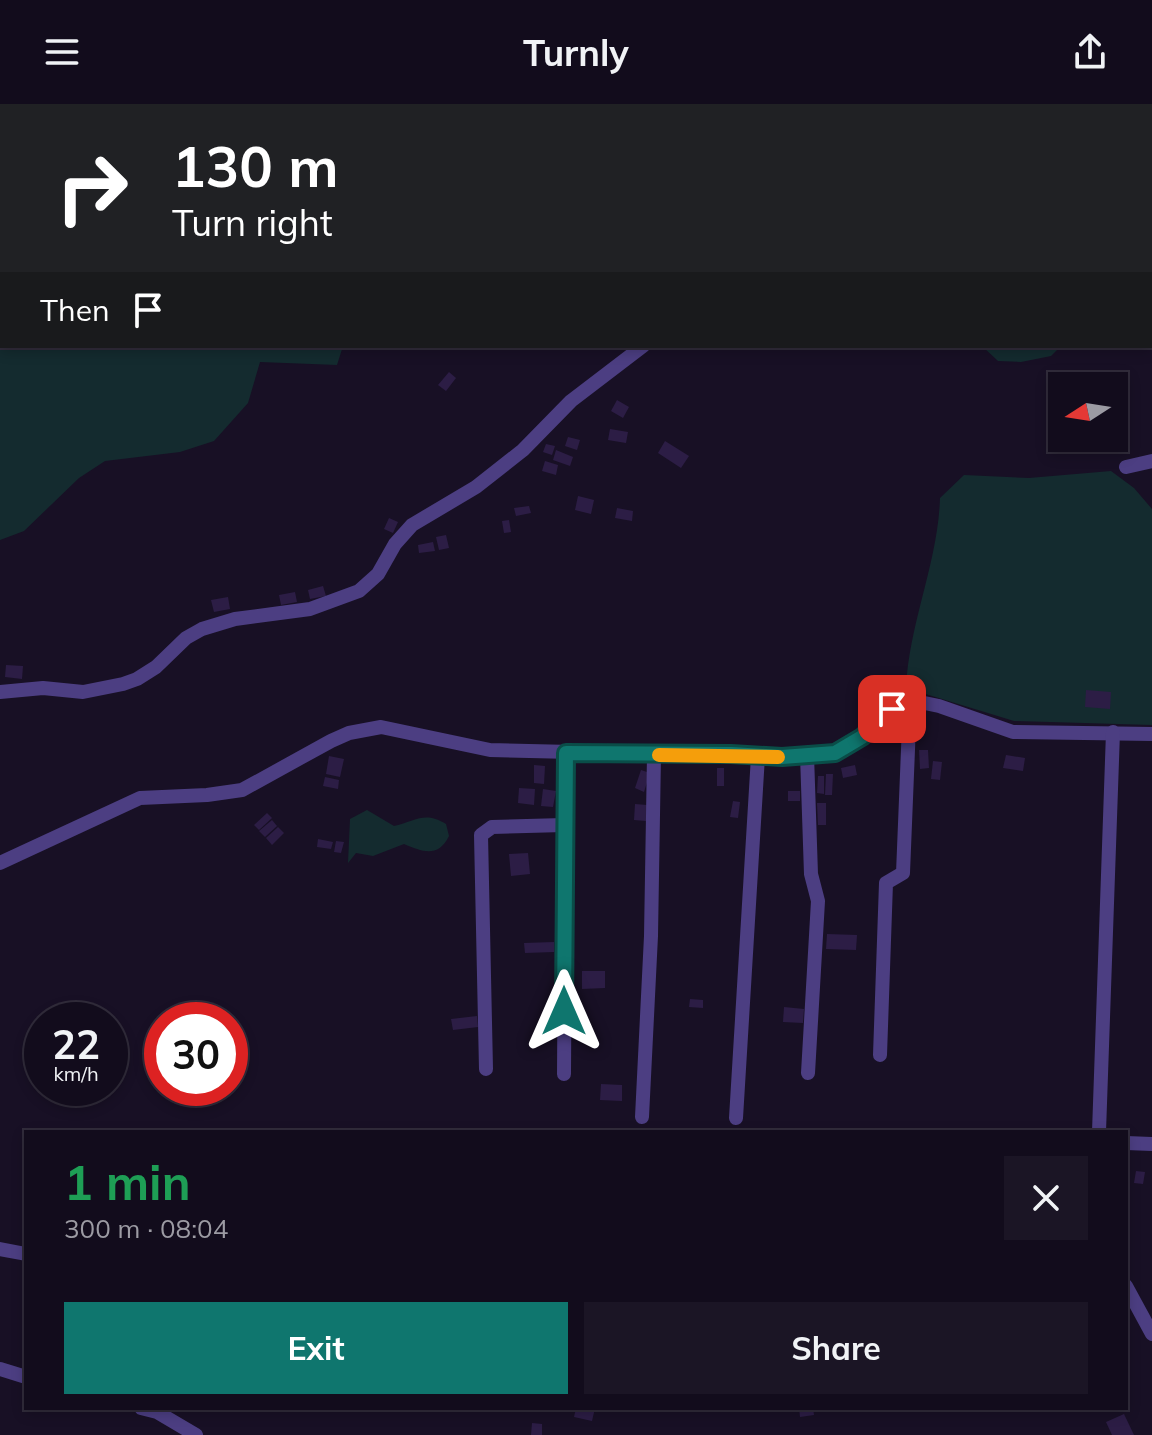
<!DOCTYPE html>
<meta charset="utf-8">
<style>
body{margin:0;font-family:Mulish,sans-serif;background:#1b1525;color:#f1f3f6;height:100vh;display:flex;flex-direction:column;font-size:30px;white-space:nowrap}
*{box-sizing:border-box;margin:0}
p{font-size:26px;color:#9c9ba3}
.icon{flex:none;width:44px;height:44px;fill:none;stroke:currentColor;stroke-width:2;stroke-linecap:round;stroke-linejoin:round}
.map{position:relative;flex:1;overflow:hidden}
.sheet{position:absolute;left:24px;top:1026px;width:1104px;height:280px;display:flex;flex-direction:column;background:#120c1c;border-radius:0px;box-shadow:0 4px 12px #0003,0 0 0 2px #312c3b}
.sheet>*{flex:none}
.hud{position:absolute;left:0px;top:0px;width:1152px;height:244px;box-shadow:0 4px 12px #0003,0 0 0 2px #312c3b;background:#202124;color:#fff;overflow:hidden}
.needle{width:52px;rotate:258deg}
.fabs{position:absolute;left:1048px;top:268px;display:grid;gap:16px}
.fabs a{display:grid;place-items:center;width:80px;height:80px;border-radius:0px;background:#120c1c;box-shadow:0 4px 12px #0003,0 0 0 2px #312c3b;font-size:40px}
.speed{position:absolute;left:24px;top:898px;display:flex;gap:16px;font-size:40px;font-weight:700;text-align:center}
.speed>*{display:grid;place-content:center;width:104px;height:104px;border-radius:50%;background:#120c1c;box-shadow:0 4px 12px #0003,0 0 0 2px #312c3b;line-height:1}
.speed small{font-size:20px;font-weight:400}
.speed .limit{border:12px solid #d22;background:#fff;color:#111}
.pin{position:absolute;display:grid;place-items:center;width:68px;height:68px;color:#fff;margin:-34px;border-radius:16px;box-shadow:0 4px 12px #0006}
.me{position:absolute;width:88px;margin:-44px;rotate:0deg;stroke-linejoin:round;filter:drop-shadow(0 0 6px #0008)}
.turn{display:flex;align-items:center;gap:28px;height:168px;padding:0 40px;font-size:36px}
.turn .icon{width:104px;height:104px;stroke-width:2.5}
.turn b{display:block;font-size:56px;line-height:68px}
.then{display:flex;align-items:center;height:76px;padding:0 40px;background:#0003;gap:16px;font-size:30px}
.round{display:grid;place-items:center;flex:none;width:84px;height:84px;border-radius:0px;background:#1b1525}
.headline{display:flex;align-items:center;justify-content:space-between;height:136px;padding:0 40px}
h1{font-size:48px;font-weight:700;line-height:60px;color:#1e9e55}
.primary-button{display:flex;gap:16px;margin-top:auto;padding:16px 40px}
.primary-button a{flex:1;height:92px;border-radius:0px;background:#0f766e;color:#fff;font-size:32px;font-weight:700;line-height:92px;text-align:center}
.primary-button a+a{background:#1b1525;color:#f1f3f6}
header{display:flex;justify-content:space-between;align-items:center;height:104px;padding:0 40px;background:#120c1c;font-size:36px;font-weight:700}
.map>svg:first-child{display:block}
</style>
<header><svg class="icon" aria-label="menu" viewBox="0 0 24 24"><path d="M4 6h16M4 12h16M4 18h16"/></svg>Turnly<svg class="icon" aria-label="share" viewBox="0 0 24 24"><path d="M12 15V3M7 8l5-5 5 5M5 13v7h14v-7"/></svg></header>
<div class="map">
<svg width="1152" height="1331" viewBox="0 0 1152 1331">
<rect width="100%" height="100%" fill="#181025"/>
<!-- green -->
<g fill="#142b2f">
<path d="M0 0H860L2 2V242H343L337 261 260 258 248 299 214 337 180 348 105 357 79 374 24 427 0 436Z"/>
<path d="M982 242H1061L1051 252 1021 258 998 257Z"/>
<path d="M1111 367 1134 384 1152 405V621L1014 617 906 584C909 519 938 459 940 394L964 371 1029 374Z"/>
<path d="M367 706 394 722C417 717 424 707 446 720L449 732C438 754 423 748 404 740L373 752 356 749 348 759 350 715Z"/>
</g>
<!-- building -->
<g fill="#2c1d45">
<path d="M449 268 456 274 446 287 438 281Z"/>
<path d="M617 296 629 303 623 314 611 307Z"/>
<path d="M610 325 628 328 626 339 608 336Z"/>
<path d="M568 333 580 336 577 346 565 342Z"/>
<path d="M665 337 689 352 681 364 658 349Z"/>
<path d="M546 340 555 342 552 351 543 348Z"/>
<path d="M556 346 573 353 570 362 553 356Z"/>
<path d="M545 357 558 361 556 371 542 367Z"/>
<path d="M578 392 594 396 591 410 575 406Z"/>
<path d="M529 402 531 409 516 412 514 404Z"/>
<path d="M617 404 633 407 632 417 615 414Z"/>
<path d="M389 414 398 418 393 429 384 425Z"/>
<path d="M509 416 511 428 504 429 502 417Z"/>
<path d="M446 431 449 444 439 446 436 433Z"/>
<path d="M433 438 435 447 419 449 418 441Z"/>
<path d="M323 482 326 492 310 495 308 486Z"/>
<path d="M295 488 297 498 281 501 279 491Z"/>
<path d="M228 493 230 505 214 508 211 496Z"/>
<path d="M6 561 23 562 22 575 5 573Z"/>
<path d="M1086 586 1111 588 1110 605 1085 603Z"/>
<path d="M919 646H928L929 664 920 665Z"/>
<path d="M1006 651 1025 654 1023 667 1003 664Z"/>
<path d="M329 652 344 655 340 673 326 670Z"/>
<path d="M933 657 942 658 940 676 931 675Z"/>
<path d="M534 661 545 662 544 680 534 679Z"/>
<path d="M855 661 857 671 843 674 841 664Z"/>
<rect x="717" y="664" width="7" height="18"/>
<path d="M641 666 650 669 644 688 635 684Z"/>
<path d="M826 670H833L832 691H825Z"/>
<path d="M818 672H824V690L817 689Z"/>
<path d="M325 673 339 676 338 685 323 682Z"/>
<path d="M519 684 535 685 534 701 518 699Z"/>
<path d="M543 685 556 687 553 703 541 702Z"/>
<rect x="788" y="687" width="12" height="10"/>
<path d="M733 697 740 698 738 714 730 713Z"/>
<path d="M817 699H826V721H818Z"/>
<path d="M635 700 647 701 646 717 634 716Z"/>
<path d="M267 709 272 714 259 726 254 721Z"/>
<path d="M272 716 277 722 265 733 259 727Z"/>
<path d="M278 723 284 729 272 741 266 734Z"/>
<path d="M318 735 333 738 331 745 317 743Z"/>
<path d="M336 737 344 738 341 749 334 748Z"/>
<path d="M528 749 530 770 511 772 509 750Z"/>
<path d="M827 830 857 831 856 846 826 845Z"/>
<path d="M554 838V848L525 849 524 839Z"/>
<path d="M582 867H605V884L582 885Z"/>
<path d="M690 895 703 896V904L689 903Z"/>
<path d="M784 903 804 905 803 919 783 918Z"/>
<path d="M477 912 478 923 453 926 451 915Z"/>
<path d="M601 980 622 981V997L600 996Z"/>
<path d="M1136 1067 1145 1068 1143 1080 1134 1079Z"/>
<path d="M576 1304H595L592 1317 574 1313Z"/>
<path d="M799 1304H813L814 1311 800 1313Z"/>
<path d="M1124 1310 1134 1331H1112L1106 1318Z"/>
<path d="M532 1319 542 1320V1331H531Z"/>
</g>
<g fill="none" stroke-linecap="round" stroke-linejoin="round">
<!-- minor -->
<g stroke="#4c3e82" stroke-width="14">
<path d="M1008 0 1014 2"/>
<path d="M865 2 866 0"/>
<path d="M1150 186H1152"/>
<path d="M1126 363 1152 357"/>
<path d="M0 588 43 584 83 588 123 580 137 575 156 563 186 534 202 525 235 515 310 505 359 487 378 470 395 440 412 421 476 383 523 346 571 297 643 242"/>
<path d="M807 651 811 770 818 797 808 969"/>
<path d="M0 759 140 694 207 691 242 686 331 637 349 629 381 623 490 646 782 653 835 649 862 633 892 605 910 596 939 602 1013 628 1152 630"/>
<path d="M880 951 886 779 903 769 910 596"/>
<path d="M486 965 481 731 492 723 564 721"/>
<path d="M564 970 566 649"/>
<path d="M642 1013 651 832 654 651"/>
<path d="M736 1014 758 652"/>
<path d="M1099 1028 1113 628"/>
<path d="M1126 1039 1152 1040"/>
<path d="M0 1145 26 1150"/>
<path d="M1126 1182 1152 1230"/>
<path d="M0 1265 26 1273"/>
<path d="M141 1304 157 1308 196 1331"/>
</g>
</g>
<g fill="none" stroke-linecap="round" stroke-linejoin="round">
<!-- route casing -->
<g stroke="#0a4d48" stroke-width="20">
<path id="route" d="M564 907 566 649 731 650 782 653 835 649 862 633 892 605"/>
</g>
<!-- route -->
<use href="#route" stroke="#0f766e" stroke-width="14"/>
<!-- slow -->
<path stroke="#f59e0b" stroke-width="14" d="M659 651 778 653"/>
</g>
</svg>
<div class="fabs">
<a><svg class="needle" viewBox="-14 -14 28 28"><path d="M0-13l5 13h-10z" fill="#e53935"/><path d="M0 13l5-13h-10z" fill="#9c9ba3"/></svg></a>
</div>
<div class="speed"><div>22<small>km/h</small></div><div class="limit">30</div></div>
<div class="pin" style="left:892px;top:605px;background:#d93025"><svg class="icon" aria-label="arrive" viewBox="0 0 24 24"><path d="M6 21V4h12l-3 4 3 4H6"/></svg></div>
<svg class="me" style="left:564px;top:907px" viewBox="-20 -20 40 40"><path d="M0-17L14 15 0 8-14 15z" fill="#0f766e" stroke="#fff" stroke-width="4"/></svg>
<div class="hud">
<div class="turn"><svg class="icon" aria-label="right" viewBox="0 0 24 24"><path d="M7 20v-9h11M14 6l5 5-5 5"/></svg><div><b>130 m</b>Turn right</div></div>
<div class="then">Then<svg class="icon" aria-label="arrive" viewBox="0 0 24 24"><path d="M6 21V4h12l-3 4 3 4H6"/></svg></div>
</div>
<section class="sheet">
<div class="headline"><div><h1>1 min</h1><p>300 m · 08:04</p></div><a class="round"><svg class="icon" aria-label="close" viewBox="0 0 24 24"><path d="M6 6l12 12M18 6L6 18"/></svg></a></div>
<div class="primary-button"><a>Exit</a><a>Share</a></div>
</section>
</div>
